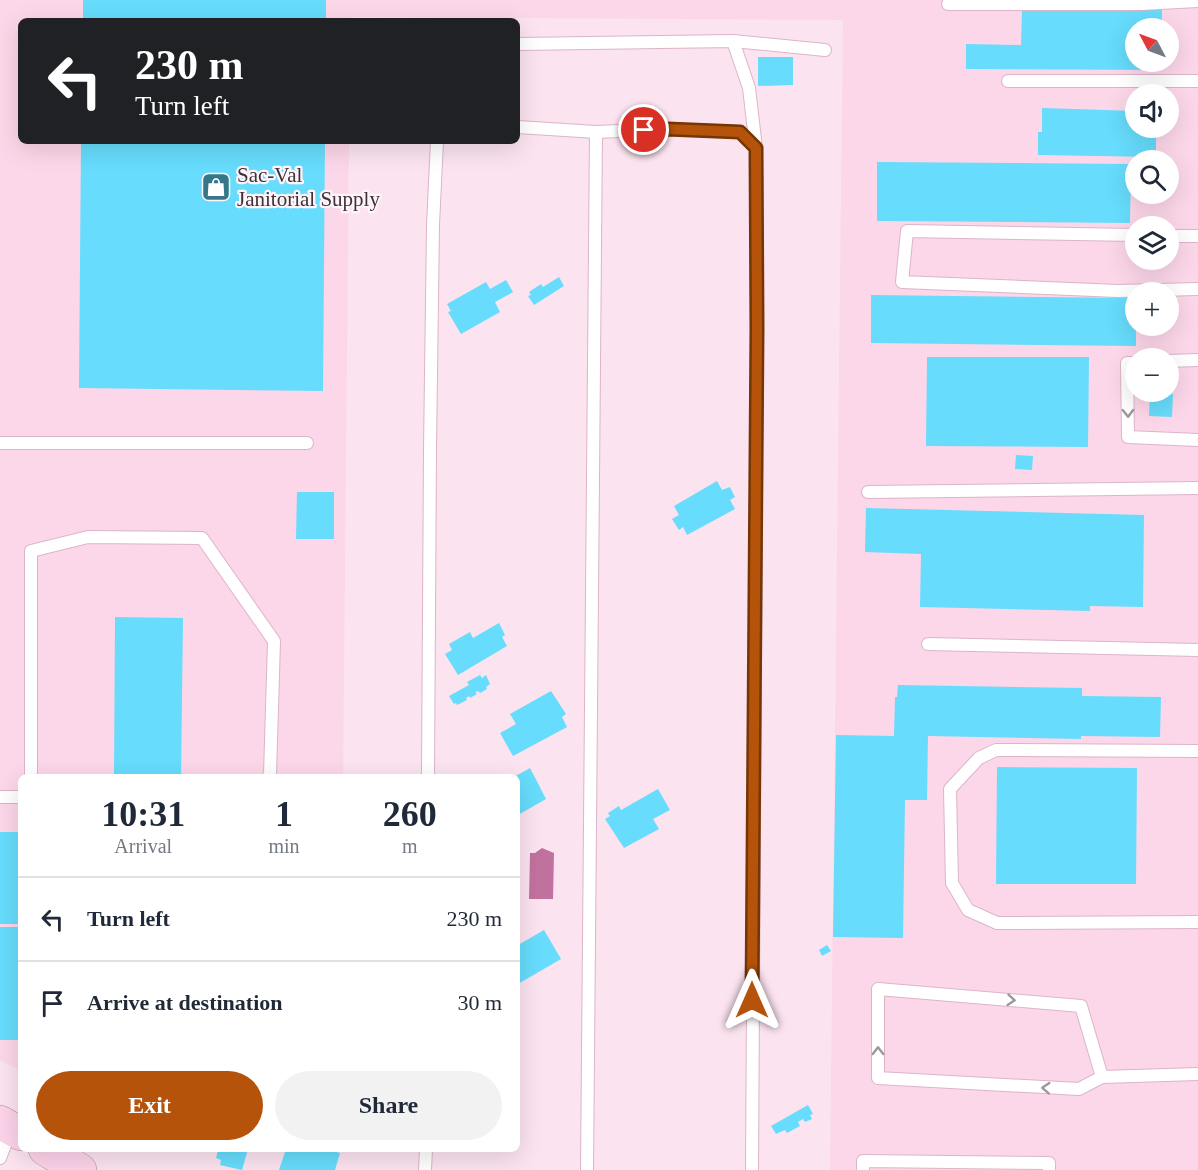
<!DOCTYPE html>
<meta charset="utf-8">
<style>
body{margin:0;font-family:Georgia,serif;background:#f2f2f3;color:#1f2937;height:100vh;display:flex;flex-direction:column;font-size:22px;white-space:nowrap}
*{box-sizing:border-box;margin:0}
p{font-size:20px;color:#747a83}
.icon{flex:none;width:33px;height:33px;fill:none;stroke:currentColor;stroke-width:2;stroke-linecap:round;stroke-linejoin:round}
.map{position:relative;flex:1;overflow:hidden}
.drawer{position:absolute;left:18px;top:774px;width:502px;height:378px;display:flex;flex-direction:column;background:#fff;border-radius:9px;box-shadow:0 6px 24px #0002}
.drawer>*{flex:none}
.guide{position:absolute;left:18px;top:18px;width:502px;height:126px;border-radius:9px;box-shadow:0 6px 24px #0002;background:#202124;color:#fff;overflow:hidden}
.needle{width:39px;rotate:311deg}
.buttons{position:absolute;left:1125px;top:18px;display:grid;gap:12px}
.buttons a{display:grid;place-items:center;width:54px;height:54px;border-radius:50%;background:#fff;box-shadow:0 6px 24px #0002;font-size:30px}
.pin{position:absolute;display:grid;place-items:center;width:51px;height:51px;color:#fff;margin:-26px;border:3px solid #fff;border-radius:50%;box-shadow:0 2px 6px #0007}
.me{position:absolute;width:66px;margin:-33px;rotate:0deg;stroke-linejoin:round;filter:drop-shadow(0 0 4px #0008)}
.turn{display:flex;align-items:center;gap:21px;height:126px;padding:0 18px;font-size:27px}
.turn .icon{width:78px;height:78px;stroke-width:2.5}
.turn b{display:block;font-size:42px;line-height:51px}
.eta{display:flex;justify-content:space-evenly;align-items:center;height:102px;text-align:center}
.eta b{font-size:36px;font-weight:700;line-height:42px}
.button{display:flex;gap:12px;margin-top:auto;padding:12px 18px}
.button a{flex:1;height:69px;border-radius:36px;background:#b45309;color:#fff;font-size:24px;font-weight:700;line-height:69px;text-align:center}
.button a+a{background:#f2f2f3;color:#1f2937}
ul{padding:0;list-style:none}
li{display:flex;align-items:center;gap:18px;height:84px;padding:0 18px;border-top:2px solid #e0e1e3}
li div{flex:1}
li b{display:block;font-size:22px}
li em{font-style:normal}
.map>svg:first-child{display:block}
</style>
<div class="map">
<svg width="1198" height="1170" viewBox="0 0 1198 1170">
<rect width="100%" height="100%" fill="#fbe3ef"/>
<!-- built -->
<path fill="#fcd7e9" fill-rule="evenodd" d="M0 0H1198V1170H830L843 20 350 17V21H21V141H349L343 777H21V1071L0 1060ZM1136 28H1168V62H1136ZM1136 94H1168V128H1136ZM1136 160H1168V194H1136ZM1136 226H1168V260H1136ZM1136 292H1168V326H1136ZM1136 358H1168V392H1136Z"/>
<!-- water -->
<path fill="#c1719d" d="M542 848 554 853 553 899H529L530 853H535Z"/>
<!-- building -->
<g fill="#67dcfc">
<rect x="83" y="0" width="243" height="21"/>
<path d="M1022 9 1162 10V28H1136V62H1162V70L966 69V44L1021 45Z"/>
<path d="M758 57H793V85L758 86Z"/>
<path d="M1042 108 1136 111V128H1156V157L1038 155V132H1042Z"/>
<path d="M81 141H325L323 391 79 388Z"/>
<path d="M877 162 1131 164 1130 223 877 221Z"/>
<path d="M559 277 564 286 534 305 528 296 531 295 529 292 541 284 543 287Z"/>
<path d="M506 280 513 292 495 302 500 312 461 334 448 312 451 311 447 304 486 282 490 289Z"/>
<path d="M871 295 1136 298V346L871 343Z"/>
<path d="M927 357H1089L1088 447 926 446Z"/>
<path d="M1150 393 1173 394 1172 417 1149 416Z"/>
<path d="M1016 455 1033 456 1032 470 1015 469Z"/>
<path d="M717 481 722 490 730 487 735 497 730 500 735 509 687 535 683 527 679 530 672 519 679 515 674 506Z"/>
<path d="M297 492H334V539H296Z"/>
<path d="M866 508 1144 515 1143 607 1090 606V611L920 607 921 554 865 552Z"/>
<path d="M115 617 183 618 181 777H114Z"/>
<path d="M499 623 505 635 502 637 507 646 458 675 445 654 452 650 449 644 470 632 473 638Z"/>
<path d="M480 675 482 678 486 675 490 684 486 687 487 689 480 693 478 691 475 692 477 694 470 698 469 696 466 698 467 700 457 705 456 703 454 704 449 696 469 685 467 682Z"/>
<path d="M898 685 1082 688V696L1161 697 1160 737 1081 736V739L928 736 927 800H905L903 938 833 937 836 735 894 736 895 697H897Z"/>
<path d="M551 691 566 714 562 717 567 727 513 756 500 733 516 724 510 714Z"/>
<path d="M997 767 1137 768 1136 884H996Z"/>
<path d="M530 768 546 799 518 815V777H514Z"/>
<path d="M658 789 670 810 653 819 659 829 624 848 605 819 610 816 608 813 619 806 621 810Z"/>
<rect x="0" y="832" width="21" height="92"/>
<rect x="0" y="927" width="21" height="113"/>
<path d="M544 930 561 959 518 984V945Z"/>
<path d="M827 945 831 951 822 956 819 950Z"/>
<path d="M808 1105 813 1114 810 1115 812 1119 805 1122 803 1119 798 1122 800 1126 787 1133 785 1130 776 1134 771 1126Z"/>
<path d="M212 1149H248L242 1170 220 1165 221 1160 216 1158 218 1151Z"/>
<path d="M286 1149H326L340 1153 335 1170H279Z"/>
</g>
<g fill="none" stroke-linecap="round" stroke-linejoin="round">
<!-- service casing -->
<g stroke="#dbb5c8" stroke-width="14">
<g id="service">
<path d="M948 4H1141L1198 1"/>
<path d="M733 41 825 50"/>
<path d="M518 44 733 41 749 88 756 148"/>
<path d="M1008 81H1198"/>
<path d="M518 127 596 132 667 129 740 132 756 148 757 328 752 1170"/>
<path d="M1136 235 907 231 902 282 1118 291 1198 289"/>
<path d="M1168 236H1198"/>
<path d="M1168 361 1198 360"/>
<path d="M1136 363H1127L1128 437 1198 440"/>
<path d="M0 443H307"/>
<path d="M868 492 1198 488"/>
<path d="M928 644 1198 650"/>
<path d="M1198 751 996 750 979 758 950 789 952 883 968 910 997 923 1198 922"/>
<path d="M31 777V551L88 537 202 538 274 641 270 775 268 777"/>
<path d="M428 777 430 450 433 225 437 141"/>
<path d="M0 797H21"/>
<path d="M1102 1077 1081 1006 878 989V1078L1079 1089 1102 1077 1198 1074"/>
<path d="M0 1158 11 1130"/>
<path d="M425 1170 426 1149"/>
<path d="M587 1170 596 132"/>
<path d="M863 1170V1161L1049 1163V1170"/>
</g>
</g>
<!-- primary casing -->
<g stroke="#b987a1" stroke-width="34">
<g id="primary">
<path d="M0 1122 21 1134"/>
<path d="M45 1149 80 1170"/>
</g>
</g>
<!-- service -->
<use href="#service" stroke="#fff" stroke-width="12"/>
<!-- primary -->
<use href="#primary" stroke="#fcd3e9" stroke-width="33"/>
</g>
<!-- one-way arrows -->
<defs><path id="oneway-chevron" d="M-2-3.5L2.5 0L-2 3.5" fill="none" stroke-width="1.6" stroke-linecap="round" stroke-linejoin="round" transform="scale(1.5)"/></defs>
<g stroke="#9f989b">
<use href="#oneway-chevron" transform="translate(1128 413) rotate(89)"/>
<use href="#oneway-chevron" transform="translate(1011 1000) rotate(5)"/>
<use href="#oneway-chevron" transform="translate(878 1051) rotate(-90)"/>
<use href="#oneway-chevron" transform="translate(1046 1088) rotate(-177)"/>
</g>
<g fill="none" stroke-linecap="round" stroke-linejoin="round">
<!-- route casing -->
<g stroke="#753606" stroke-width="15">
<path id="route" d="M644 130 667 129 740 132 756 148 757 328 752 1000"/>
</g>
<!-- route -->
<use href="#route" stroke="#b45309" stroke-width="10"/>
</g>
<!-- icons -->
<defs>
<g id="shop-square" transform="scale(1.5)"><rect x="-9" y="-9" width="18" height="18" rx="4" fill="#357788" stroke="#fdf5f9"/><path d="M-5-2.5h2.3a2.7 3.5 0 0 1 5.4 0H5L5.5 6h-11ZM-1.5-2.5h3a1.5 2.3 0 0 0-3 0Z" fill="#fff"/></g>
</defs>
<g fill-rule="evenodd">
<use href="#shop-square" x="216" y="187"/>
</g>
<g text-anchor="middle" stroke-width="4.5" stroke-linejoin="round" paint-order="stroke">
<!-- poi labels -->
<g font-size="21" fill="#3f3037" stroke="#fdf5f9" text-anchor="start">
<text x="237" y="182">Sac-Val<tspan x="237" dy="24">Janitorial Supply</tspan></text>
</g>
</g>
</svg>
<div class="buttons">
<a><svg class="needle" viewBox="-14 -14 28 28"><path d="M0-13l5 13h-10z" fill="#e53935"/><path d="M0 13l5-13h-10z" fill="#747a83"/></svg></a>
<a><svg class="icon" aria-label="sound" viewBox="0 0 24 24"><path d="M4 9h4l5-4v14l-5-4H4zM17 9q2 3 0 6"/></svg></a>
<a><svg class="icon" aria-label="search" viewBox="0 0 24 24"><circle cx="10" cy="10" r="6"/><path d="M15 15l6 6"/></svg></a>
<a><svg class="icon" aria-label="layers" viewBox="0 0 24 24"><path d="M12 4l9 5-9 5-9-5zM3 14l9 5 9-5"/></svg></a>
<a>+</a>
<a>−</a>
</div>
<div class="pin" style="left:644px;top:130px;background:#d93025"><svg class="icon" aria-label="arrive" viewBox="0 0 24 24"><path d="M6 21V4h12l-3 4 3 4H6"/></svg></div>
<svg class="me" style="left:752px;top:1000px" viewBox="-20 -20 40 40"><path d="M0-17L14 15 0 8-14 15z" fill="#b45309" stroke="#fff" stroke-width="4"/></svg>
<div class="guide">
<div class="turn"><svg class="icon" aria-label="left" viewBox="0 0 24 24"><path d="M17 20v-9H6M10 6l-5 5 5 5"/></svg><div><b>230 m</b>Turn left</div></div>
</div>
<section class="drawer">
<div class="eta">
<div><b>10:31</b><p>Arrival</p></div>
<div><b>1</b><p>min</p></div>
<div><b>260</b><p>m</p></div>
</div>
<ul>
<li><svg class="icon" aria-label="left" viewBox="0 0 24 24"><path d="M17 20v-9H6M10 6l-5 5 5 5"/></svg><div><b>Turn left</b></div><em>230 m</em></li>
<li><svg class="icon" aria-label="arrive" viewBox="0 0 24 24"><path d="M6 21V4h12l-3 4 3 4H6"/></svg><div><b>Arrive at destination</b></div><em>30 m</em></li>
</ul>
<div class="button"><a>Exit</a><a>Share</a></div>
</section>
</div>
